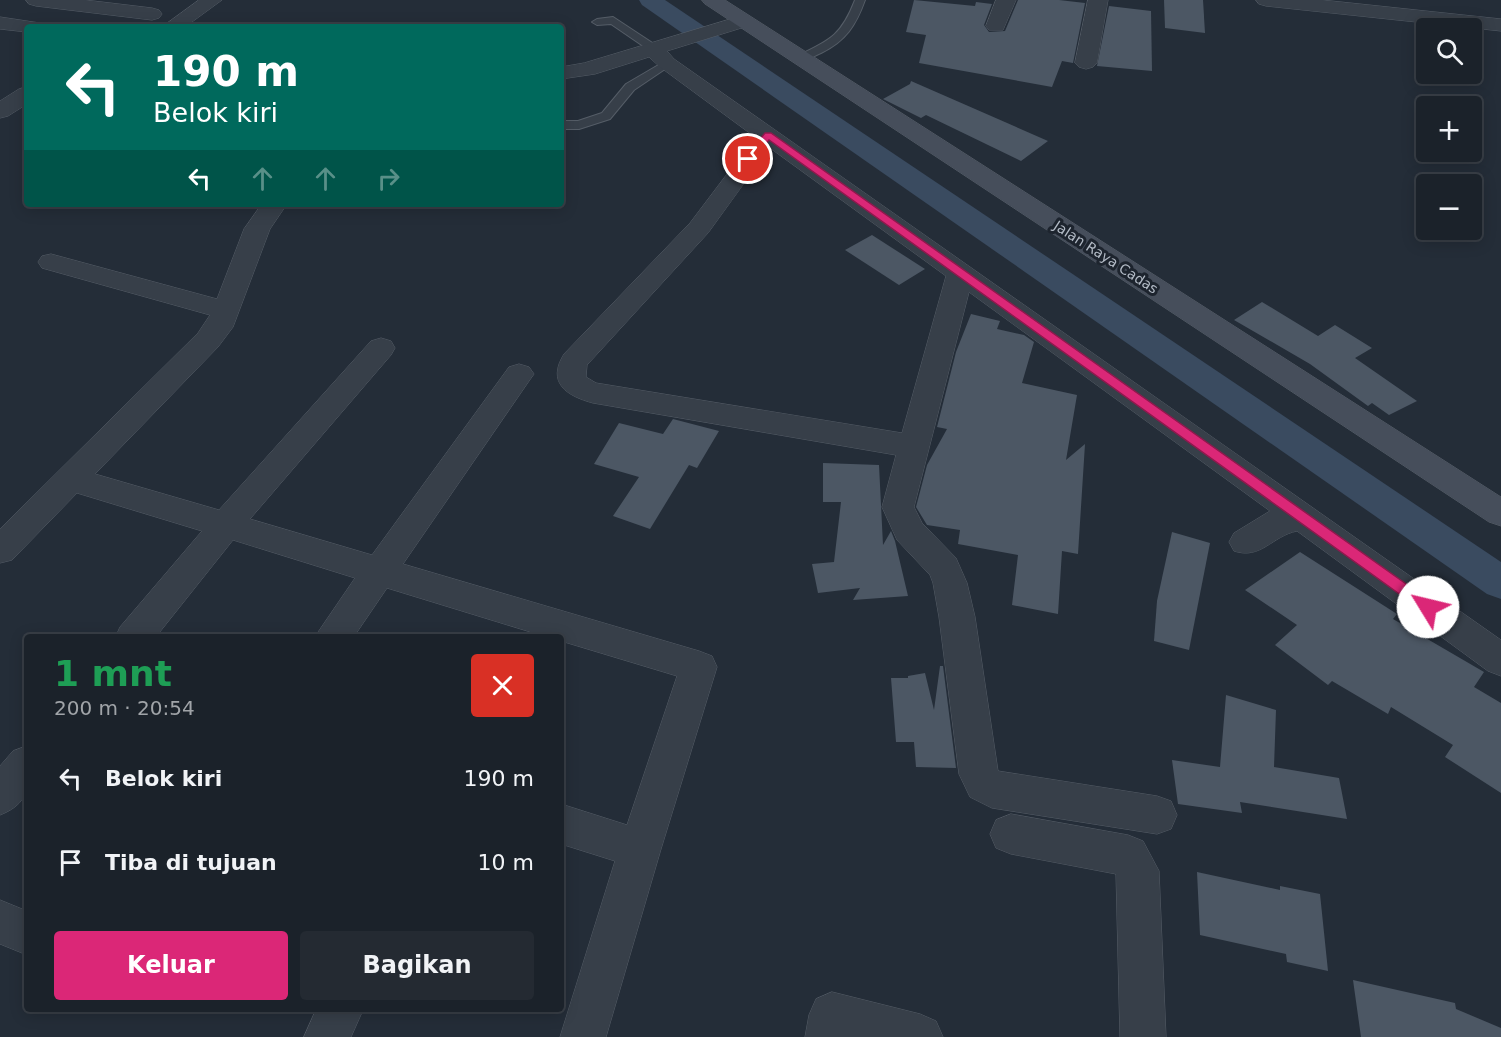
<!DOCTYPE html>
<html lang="id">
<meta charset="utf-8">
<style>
body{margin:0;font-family:"DejaVu Sans",sans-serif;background:#242a32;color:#f1f3f6;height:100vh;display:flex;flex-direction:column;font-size:22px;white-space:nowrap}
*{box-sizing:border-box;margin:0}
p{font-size:20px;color:#a0a4a8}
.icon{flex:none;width:33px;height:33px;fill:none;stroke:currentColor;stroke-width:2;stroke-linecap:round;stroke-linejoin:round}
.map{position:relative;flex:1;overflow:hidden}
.drawer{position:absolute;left:24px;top:634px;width:540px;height:378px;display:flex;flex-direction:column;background:#1b222a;border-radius:6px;box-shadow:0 3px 15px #0003,0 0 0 2px #393f47}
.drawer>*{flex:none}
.top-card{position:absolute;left:24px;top:24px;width:540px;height:183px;border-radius:6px;box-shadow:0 3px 15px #0003,0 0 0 2px #393f47;background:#00695c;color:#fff;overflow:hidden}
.controls{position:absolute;left:1416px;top:18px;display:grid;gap:12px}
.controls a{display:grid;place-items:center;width:66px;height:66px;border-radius:6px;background:#1b222a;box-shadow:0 3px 15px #0003,0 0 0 2px #393f47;font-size:30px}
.pin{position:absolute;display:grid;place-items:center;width:51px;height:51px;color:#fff;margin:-26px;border:3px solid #fff;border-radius:50%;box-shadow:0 2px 6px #0007}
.me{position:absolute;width:66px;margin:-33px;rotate:306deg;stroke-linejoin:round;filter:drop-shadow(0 0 4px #0008)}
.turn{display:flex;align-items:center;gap:21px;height:126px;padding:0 30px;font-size:27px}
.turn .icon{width:78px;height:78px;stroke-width:2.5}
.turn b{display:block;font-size:42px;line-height:51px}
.lanes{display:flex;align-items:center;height:57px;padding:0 30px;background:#0003;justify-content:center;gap:30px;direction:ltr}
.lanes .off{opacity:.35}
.round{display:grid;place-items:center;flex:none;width:63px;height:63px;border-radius:6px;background:#242a32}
.overview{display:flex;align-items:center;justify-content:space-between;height:102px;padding:0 30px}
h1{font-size:36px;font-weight:700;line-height:45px;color:#1e9e55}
.button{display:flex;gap:12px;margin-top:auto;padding:12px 30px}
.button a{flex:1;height:69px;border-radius:6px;background:#db2777;color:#fff;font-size:24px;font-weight:700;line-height:69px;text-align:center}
.button a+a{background:#242a32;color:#f1f3f6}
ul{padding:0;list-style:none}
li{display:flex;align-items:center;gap:18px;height:84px;padding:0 30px}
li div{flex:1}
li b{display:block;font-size:22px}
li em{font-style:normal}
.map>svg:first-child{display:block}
</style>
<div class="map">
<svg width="1501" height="1037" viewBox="0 0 1501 1037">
<rect width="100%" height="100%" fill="#242d38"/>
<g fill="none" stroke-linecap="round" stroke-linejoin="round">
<!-- canal -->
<path fill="#3a4b60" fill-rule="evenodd" d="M639 0H665L1501 562V599L1487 594 642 5Z"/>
</g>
<!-- building -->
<g fill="#4c5764">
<path d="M914 0 975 6 976 2 992 4 984 25 989 32 1005 31 1018 0H1059L1085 3 1073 63 1062 61 1052 87 919 63 926 35 906 32Z"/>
<path d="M1164 0H1203L1205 33 1165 28Z"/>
<path d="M1109 6 1151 11 1152 71 1097 66Z"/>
<path d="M911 81 1048 141 1021 161 926 115 921 118 883 99 910 84Z"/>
<path d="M872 235 925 269 899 285 845 250Z"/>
<path d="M1262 302 1318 336 1335 325 1372 348 1355 358 1417 401 1389 415 1372 403 1368 406 1310 364 1234 320Z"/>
<path d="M971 314 1000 321 997 329 1024 335 1034 342 1022 383 1077 395 1066 460 1085 444 1078 554 1062 551 1058 614 1012 605 1018 555 958 544 960 530 927 525 916 507 927 465 947 429 937 427 956 352Z"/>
<path d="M673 419 719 431 697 468 689 465 650 529 613 516 639 477 594 464 619 423 663 434Z"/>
<path d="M823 463 879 465 883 545 891 531 895 541 908 596 853 600 860 588 818 593 812 564 834 562 841 502H823Z"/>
<path d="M1172 532 1210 543 1189 650 1154 641 1157 601Z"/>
<path d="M1300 552 1397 614 1393 619 1484 672 1474 687 1501 703V793L1445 757 1453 745 1391 707 1388 714 1332 681 1328 685 1275 645 1297 625 1245 590Z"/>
<path d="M940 666H943L956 768 916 767 914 742H896L891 678H908V676L925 673 934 710Z"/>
<path d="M1226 695 1276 710 1274 767 1339 778 1347 819 1240 802 1242 813 1178 804 1172 760 1220 767Z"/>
<path d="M1197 872 1280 890V886L1320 894 1328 971 1287 962 1286 954 1200 935Z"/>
<path d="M1353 980 1455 1003 1456 1009 1501 1028V1037H1361Z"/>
</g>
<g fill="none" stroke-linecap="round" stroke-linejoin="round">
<!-- lane casing -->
<g stroke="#555d67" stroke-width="2">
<g id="lane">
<path d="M855 0H865C856 25 846 41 821 53 814 56 807 61 799 59V55C831 40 842 34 855 0Z"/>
<path d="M613 17 657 46V50H649L611 24 597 25 592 22 597 19Z"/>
<path d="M667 60 671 61V65L634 90 610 119 579 129H561V121H578L602 113 626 84Z"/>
</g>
</g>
<!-- street casing -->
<g stroke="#555d67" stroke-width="1">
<g id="street">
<path d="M26 0H85L152 8 159 10 162 14 159 18 152 20 36 6 29 4Z"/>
<path d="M199 0H222L185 27H162Z"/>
<path d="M996 0H1016L1003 30H989L986 26Z"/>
<path d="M1088 0H1108L1097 63 1093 67 1086 69 1079 67 1075 63Z"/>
<path d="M1256 0H1322L1501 19V31L1266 6 1259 4Z"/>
<path d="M744 15 751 17 754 21 751 25 667 51 674 59 1501 640V676L1488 671 1297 531C1272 536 1261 560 1234 551L1229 542 1234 533 1270 511 969 292 914 507 922 523 956 558 967 583 975 617 998 771 1157 796 1171 801 1177 815 1171 829 1157 834 992 808 970 797 959 774 939 617 933 583 930 575 897 540 882 507 896 455 593 403C567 396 546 383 564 354L690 223 755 137 660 67 649 57 595 74 561 79V67L584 63ZM770 148 946 276 902 433 596 383 586 377 587 365 708 233Z"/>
<path d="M0 17 40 23 43 27H27V32L0 29Z"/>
<path d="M27 87V104L8 116 0 118V101L19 89Z"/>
<path d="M262 204H287L270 229 233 327 218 347 95 474 219 510 371 341 381 338 391 341 395 348 391 355 250 519 372 555 509 367 519 364 529 367 534 374 529 381 403 564 699 651 712 656 717 667 661 849 606 1037H560L615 861 561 844V804L627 825 677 676 561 641V638H550L387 588 353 638H314L355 578 233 540 155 638H115L120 627 202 531 77 493 12 560 0 563V529L198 333 210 315 42 268 38 262 42 256 51 254 217 299 244 229Z"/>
<path d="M27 746C27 778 36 801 0 815V766L13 751Z"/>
<path d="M1011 814 1128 835 1143 841 1159 871 1166 1037H1120L1116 874 1011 854 996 848 990 834 996 820Z"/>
<path d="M0 900 27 911V955L0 944Z"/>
<path d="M832 992 920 1014 936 1021 943 1037H805L809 1015 816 999Z"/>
<path d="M316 1010H363L351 1037H304Z"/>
</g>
</g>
<!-- secondary casing -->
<g stroke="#555d67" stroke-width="1">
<path id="secondary" d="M702 0H725L1501 497V526L1489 522 705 4Z"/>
</g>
<!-- lane -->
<use href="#lane" fill="#373f49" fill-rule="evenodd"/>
<!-- street -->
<use href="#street" fill="#373f49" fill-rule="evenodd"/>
<!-- secondary -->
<use href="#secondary" fill="#464e5b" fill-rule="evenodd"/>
</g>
<!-- route -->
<path fill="#db2777" stroke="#8e194d" stroke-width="1.5" d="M765 133H771L1433 603 1436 607 1433 611H1423L769 140 752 161H745V157Z"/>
<g text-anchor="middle" stroke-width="6" stroke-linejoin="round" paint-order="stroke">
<!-- far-street labels -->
<g font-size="14" fill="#b2bac5" stroke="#1d242e">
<text transform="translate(1106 257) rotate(33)" y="5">Jalan Raya Cadas</text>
</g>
</g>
</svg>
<div class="controls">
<a><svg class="icon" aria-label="search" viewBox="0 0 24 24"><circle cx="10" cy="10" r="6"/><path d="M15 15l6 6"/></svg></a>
<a>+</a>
<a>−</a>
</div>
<div class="pin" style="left:748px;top:159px;background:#d93025"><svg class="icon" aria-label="arrive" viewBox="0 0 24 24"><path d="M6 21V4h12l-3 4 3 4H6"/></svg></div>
<svg class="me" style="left:1428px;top:607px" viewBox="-20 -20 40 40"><circle r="19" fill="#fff"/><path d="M0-13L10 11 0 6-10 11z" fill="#db2777"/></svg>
<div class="top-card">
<div class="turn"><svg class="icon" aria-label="left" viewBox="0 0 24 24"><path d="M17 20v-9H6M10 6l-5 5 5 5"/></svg><div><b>190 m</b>Belok kiri</div></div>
<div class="lanes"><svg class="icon" aria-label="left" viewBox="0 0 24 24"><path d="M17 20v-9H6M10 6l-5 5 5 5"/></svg><svg class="icon off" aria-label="ahead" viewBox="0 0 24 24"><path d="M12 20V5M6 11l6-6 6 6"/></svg><svg class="icon off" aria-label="ahead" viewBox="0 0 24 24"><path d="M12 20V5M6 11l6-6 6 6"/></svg><svg class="icon off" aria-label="right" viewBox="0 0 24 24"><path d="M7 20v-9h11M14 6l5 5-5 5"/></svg></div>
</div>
<section class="drawer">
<div class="overview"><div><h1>1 mnt</h1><p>200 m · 20:54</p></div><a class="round" style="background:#d93025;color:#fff"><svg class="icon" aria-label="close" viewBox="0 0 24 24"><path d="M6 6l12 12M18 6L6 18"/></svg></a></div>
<ul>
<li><svg class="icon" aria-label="left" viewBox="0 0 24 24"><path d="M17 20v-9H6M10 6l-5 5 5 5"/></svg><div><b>Belok kiri</b></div><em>190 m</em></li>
<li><svg class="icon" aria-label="arrive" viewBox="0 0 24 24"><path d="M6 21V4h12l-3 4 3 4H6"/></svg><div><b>Tiba di tujuan</b></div><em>10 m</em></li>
</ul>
<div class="button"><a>Keluar</a><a>Bagikan</a></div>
</section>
</div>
